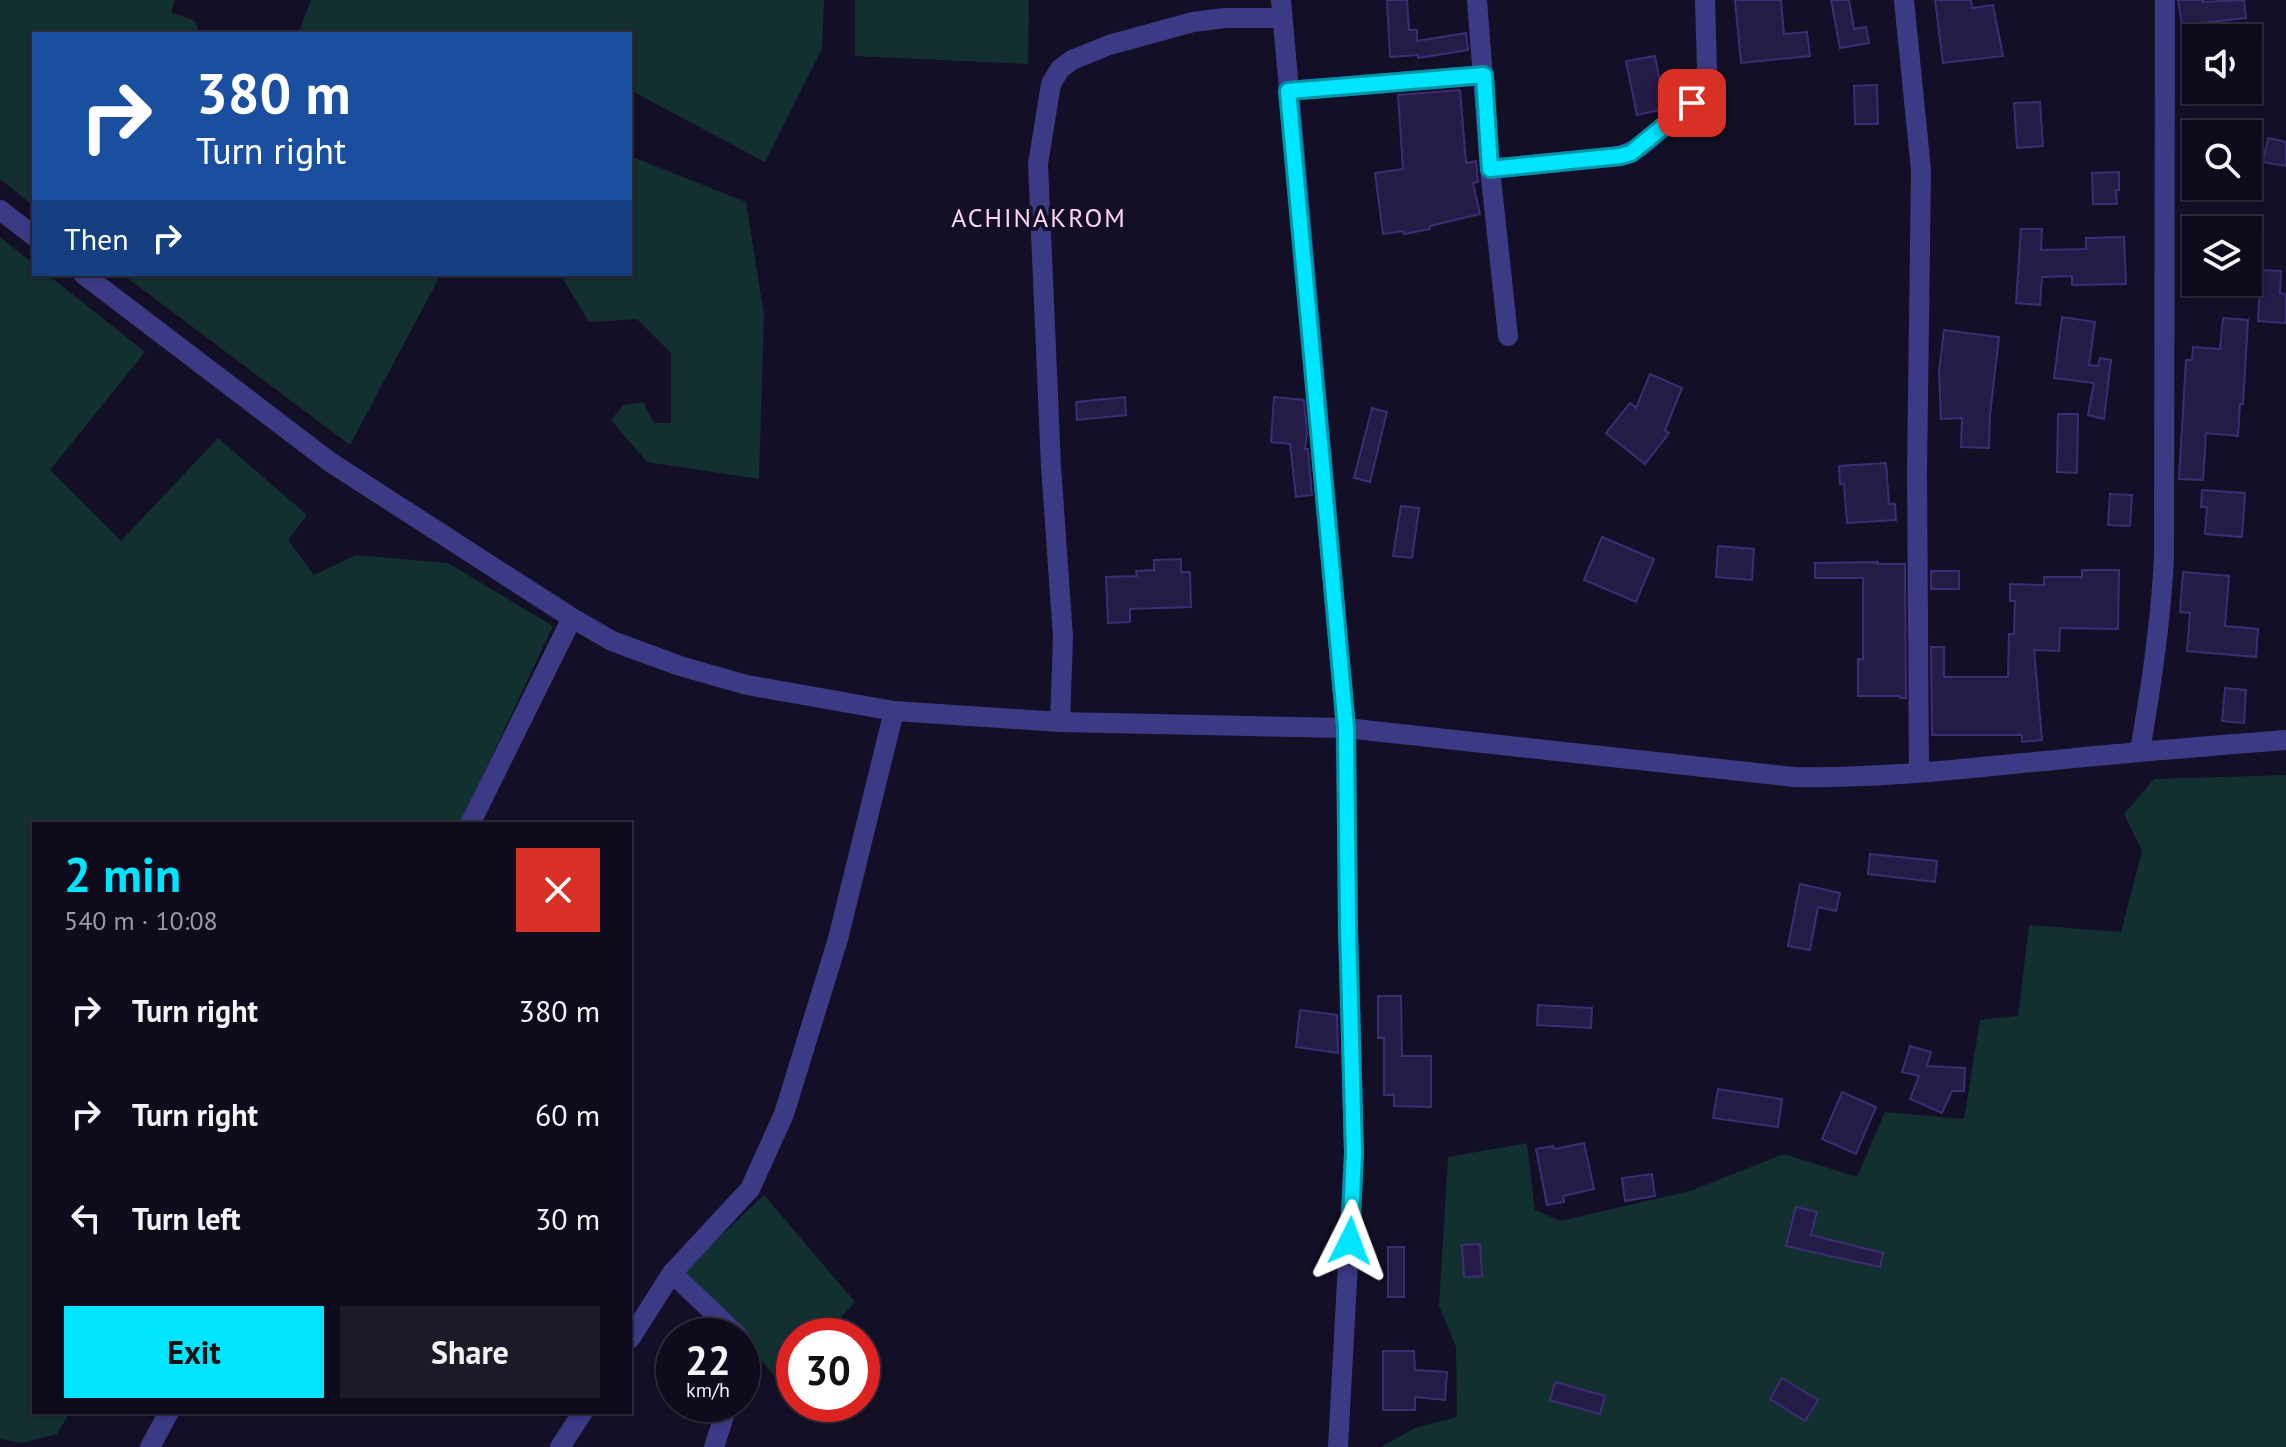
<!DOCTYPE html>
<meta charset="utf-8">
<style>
body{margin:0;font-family:"PT Sans",sans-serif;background:#1c1929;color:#f1f3f6;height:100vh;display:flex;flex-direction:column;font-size:30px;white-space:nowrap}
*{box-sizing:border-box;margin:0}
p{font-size:26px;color:#9b9ba3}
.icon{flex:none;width:44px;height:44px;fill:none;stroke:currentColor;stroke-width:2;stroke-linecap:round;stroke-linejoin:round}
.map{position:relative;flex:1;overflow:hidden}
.details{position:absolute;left:32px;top:822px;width:600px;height:592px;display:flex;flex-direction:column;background:#0e0b1c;border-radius:0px;box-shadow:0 2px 6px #0004,0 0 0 2px #2e2b3b}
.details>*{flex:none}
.banner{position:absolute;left:32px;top:32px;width:600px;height:244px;border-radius:0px;box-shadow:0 2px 6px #0004,0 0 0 2px #2e2b3b;background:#1a4fa0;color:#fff;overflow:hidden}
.tools{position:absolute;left:2182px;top:24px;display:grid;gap:16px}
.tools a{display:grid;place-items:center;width:80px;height:80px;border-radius:0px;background:#0e0b1c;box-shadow:0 2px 6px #0004,0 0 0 2px #2e2b3b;font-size:40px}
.speed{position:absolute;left:656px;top:1318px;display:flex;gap:16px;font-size:40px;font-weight:700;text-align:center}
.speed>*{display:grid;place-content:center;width:104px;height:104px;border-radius:50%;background:#0e0b1c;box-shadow:0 2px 6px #0004,0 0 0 2px #2e2b3b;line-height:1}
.speed small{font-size:20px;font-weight:400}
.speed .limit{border:12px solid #d22;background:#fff;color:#111}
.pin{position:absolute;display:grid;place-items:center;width:68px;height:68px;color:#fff;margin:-34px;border-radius:16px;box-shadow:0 4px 12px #0006}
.me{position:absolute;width:88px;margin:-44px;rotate:3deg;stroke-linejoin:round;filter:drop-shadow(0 0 6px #0008)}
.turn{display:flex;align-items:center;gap:28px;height:168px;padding:0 32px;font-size:36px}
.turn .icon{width:104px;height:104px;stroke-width:2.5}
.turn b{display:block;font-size:56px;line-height:68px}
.then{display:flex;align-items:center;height:76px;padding:0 32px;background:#0003;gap:16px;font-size:30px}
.round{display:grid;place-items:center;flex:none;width:84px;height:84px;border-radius:0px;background:#1c1929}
.summary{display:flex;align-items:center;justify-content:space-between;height:136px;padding:0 32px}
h1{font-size:48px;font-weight:600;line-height:60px;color:#00e5ff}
.cta{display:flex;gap:16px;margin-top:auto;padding:16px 32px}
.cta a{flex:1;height:92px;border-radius:0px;background:#00e5ff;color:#111;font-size:32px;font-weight:600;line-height:92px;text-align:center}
.cta a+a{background:#1c1929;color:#f1f3f6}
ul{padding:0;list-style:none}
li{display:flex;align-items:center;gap:24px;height:104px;padding:0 32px}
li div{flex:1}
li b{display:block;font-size:30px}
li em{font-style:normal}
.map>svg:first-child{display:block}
</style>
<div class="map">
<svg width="2286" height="1447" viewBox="0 0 2286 1447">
<rect width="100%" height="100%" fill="#130f26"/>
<!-- green -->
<g fill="#12302f">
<path d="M0 0H175L171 12 195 21 200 34H34V206L0 179Z"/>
<path d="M311 0H824L822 49 765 162 630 90V34H298Z"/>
<path d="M855 0H1029L1028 64 855 56Z"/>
<path d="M630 156 746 202 764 315 759 479 647 462 611 420 623 405 643 402 654 423H671V353L637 319 589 322 560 274H630Z"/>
<path d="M0 237 34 264V274H47L145 352 50 470 121 541 218 438 307 515 288 540 314 575 356 555 448 563 553 626 460 824H34V1412H70L57 1434 22 1443 0 1439Z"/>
<path d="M122 274H441L350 445Z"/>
<path d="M2286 775V1447H1381L1415 1428 1457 1417 1456 1347 1439 1306 1448 1157 1527 1143 1535 1210 1560 1221 1690 1191 1784 1154 1857 1177 1885 1112 1964 1119 1980 1020 2018 1016 2029 925 2121 932 2142 851 2124 814 2154 779Z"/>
<path d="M764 1195 855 1302 824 1336H794V1368L781 1383 683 1271Z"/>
</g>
<!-- building -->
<g fill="#241b47" stroke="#3b2d73" stroke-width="2">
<path d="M1387 0H1407L1409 30H1417V41L1466 33 1468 50 1418 58V55L1390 57Z"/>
<path d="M1735 0H1781L1784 34 1807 32 1810 56 1741 63Z"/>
<path d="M1831 0H1849L1854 29 1866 27 1869 43 1840 48Z"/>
<path d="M1935 0H1971L1972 8 1993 5 2003 56 1943 63Z"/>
<path d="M2178 0H2203V2L2244 0 2246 18 2182 25Z"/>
<path d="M1655 56 1665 109 1637 115 1626 61Z"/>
<path d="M1877 85 1878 124H1855L1854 86Z"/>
<path d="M1460 90 1466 163 1476 161 1478 182 1473 183 1480 214 1430 226V229L1404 234 1403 231 1383 234 1375 173 1403 169 1398 95Z"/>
<path d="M2040 102 2043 146 2017 148 2014 103Z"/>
<path d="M2268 138 2286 142V166L2263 162Z"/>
<path d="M2119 172V190H2116L2117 204H2093L2092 173Z"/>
<path d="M2021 229H2042L2041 250 2086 249V238L2124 237 2126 284 2072 285V276L2042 277 2040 305 2016 303Z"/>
<path d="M2261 270 2281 271 2280 293 2286 294V323L2258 321Z"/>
<path d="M2062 317 2095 322 2089 365 2098 366 2100 358 2111 360 2104 419 2088 415 2094 383 2054 378Z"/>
<path d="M2223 318 2248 320 2243 404H2240L2238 436 2206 433 2203 480 2179 479 2186 360H2192L2193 347 2220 349Z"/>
<path d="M1944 330 1999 337 1990 415 1989 448 1961 447 1962 418 1941 419 1939 372Z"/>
<path d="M1650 374 1682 388 1665 430 1669 433 1645 464 1606 433 1630 403 1636 408Z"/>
<path d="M1125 397 1126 415 1077 420 1076 402Z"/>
<path d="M1274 397 1304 400 1307 433 1305 449H1308L1312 495 1296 497 1290 444 1271 442Z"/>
<path d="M1372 408 1387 412 1370 482 1354 478Z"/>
<path d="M2058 414H2078L2077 473 2057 472Z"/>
<path d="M1886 463 1889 504H1895L1896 520 1847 523 1844 484H1840L1839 466Z"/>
<path d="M2202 490 2245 493 2242 537 2205 534 2207 507H2201Z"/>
<path d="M2110 494 2132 495 2130 526 2108 525Z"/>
<path d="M1401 506 1419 508 1412 558 1393 556Z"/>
<path d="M1602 537 1654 559 1636 602 1584 580Z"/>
<path d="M1718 546 1754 549 1752 580 1716 577Z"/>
<path d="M1181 559V572H1190L1191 607 1130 609V622L1108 623 1106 577 1137 576 1136 571 1154 570V560Z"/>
<path d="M1878 562V564H1905L1906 698H1900V696H1858V659H1863V578H1815V563Z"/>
<path d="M2082 570H2119L2118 629 2060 628 2059 651 2034 650 2042 740 2022 742V735H1932L1931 647H1944V677H2008L2009 634H2014L2015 601H2010V584L2044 585V577H2082Z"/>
<rect x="1931" y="571" width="28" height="18"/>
<path d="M2183 572 2229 576 2225 626 2258 629 2256 657 2187 651 2190 613 2180 612Z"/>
<path d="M2225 688 2246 690 2244 723 2222 721Z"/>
<path d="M1870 854 1937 861 1935 882 1868 874Z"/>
<path d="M1800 884 1840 893 1836 911 1818 907 1810 950 1788 946Z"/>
<path d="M1378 996H1401L1402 1056H1431V1107L1394 1106V1095H1384V1038H1378Z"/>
<path d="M1538 1005 1592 1008 1591 1028 1537 1025Z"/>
<path d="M1300 1010 1337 1015 1338 1053 1296 1047Z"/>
<path d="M1910 1046 1931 1052 1927 1066 1965 1068 1964 1091H1952L1942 1113 1910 1099 1919 1076 1902 1072Z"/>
<path d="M1718 1089 1782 1099 1778 1127 1713 1118Z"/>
<path d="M1842 1092 1876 1107 1856 1154 1822 1139Z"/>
<path d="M1584 1143 1594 1189 1563 1196 1564 1202 1547 1205 1536 1149 1553 1146 1554 1149Z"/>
<path d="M1652 1174 1655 1196 1625 1201 1622 1178Z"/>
<path d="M1796 1207 1817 1212 1811 1235 1883 1253 1880 1267 1786 1246Z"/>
<path d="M1480 1244 1482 1276 1464 1277 1462 1245Z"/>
<rect x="1388" y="1247" width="16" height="50"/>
<path d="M1383 1351H1414L1415 1370 1447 1372 1445 1400 1415 1397V1410H1383Z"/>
<path d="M1782 1378 1818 1400 1805 1421 1770 1399Z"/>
<path d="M1555 1382 1605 1396 1600 1414 1550 1400Z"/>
</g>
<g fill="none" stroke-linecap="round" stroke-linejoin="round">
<!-- minor -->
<g stroke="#3d3a85" stroke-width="20">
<path d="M1281 0 1346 728 1348 927 1354 1153 1338 1447"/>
<path d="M1477 0 1490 169 1508 336"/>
<path d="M1904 0 1921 170 1917 471 1919 773"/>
<path d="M1288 91 1484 75"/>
<path d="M1490 169 1620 156 1640 147 1692 103 1703 85 1707 68 1705 0"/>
<path d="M0 210 34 236"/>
<path d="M83 274 330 462 572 618 612 641 680 666 747 685 894 711 1060 722 1346 728 1794 777C1882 779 1968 768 2055 760 2132 752 2209 746 2286 740"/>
<path d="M1060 722 1063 637 1051 466 1038 164 1051 84 1060 69 1072 60 1109 45 1193 22 1225 18H1282"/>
<path d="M2140 751C2151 686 2161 622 2164 556L2165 0"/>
<path d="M470 824 572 618"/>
<path d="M672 1273 738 1336"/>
<path d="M630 1339 672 1273 750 1189 784 1114 838 939 894 711"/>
<path d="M742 1342 744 1354 742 1361"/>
<path d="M150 1447 169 1412"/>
<path d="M560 1447 583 1412"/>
<path d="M714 1447 728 1404"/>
</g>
</g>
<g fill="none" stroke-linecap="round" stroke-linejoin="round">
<!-- route casing -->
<g stroke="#0095a6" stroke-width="20">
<path id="route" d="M1350 1241 1354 1153 1348 927 1346 728 1288 91 1484 75 1490 169 1620 156 1631 153 1692 103"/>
</g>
<!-- route -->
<use href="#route" stroke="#00e5ff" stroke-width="14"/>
</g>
<g text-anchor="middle" stroke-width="8" stroke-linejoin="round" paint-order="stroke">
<!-- quarter labels -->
<g font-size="26" letter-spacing="2" fill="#ffd6f0" stroke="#130f26">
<text x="1039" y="227">ACHINAKROM</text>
</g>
</g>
</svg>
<div class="tools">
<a><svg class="icon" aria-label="sound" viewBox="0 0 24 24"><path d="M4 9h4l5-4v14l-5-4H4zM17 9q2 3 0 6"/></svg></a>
<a><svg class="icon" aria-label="search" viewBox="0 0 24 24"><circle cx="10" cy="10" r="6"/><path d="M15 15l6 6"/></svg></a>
<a><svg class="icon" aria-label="layers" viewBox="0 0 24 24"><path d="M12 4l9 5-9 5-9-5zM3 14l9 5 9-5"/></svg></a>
</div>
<div class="speed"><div>22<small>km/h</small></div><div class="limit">30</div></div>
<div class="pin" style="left:1692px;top:103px;background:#d93025"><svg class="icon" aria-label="arrive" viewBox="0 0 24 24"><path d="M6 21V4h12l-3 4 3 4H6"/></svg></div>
<svg class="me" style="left:1350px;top:1241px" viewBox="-20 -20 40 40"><path d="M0-17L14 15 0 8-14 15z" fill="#00e5ff" stroke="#fff" stroke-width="4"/></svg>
<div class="banner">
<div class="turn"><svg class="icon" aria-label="right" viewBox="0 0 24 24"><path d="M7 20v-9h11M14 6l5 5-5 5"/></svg><div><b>380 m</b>Turn right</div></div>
<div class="then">Then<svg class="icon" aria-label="right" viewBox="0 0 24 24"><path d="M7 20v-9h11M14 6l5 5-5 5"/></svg></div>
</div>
<section class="details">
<div class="summary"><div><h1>2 min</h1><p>540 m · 10:08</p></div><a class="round" style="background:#d93025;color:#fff"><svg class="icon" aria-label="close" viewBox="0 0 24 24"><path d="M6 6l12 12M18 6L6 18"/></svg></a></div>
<ul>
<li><svg class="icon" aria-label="right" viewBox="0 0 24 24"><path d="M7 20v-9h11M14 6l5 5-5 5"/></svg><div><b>Turn right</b></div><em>380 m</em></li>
<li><svg class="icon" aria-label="right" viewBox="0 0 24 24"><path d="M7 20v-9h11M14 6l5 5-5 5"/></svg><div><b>Turn right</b></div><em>60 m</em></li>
<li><svg class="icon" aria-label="left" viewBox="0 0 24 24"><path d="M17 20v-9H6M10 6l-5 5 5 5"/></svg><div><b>Turn left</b></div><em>30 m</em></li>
</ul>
<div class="cta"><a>Exit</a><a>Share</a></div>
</section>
</div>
